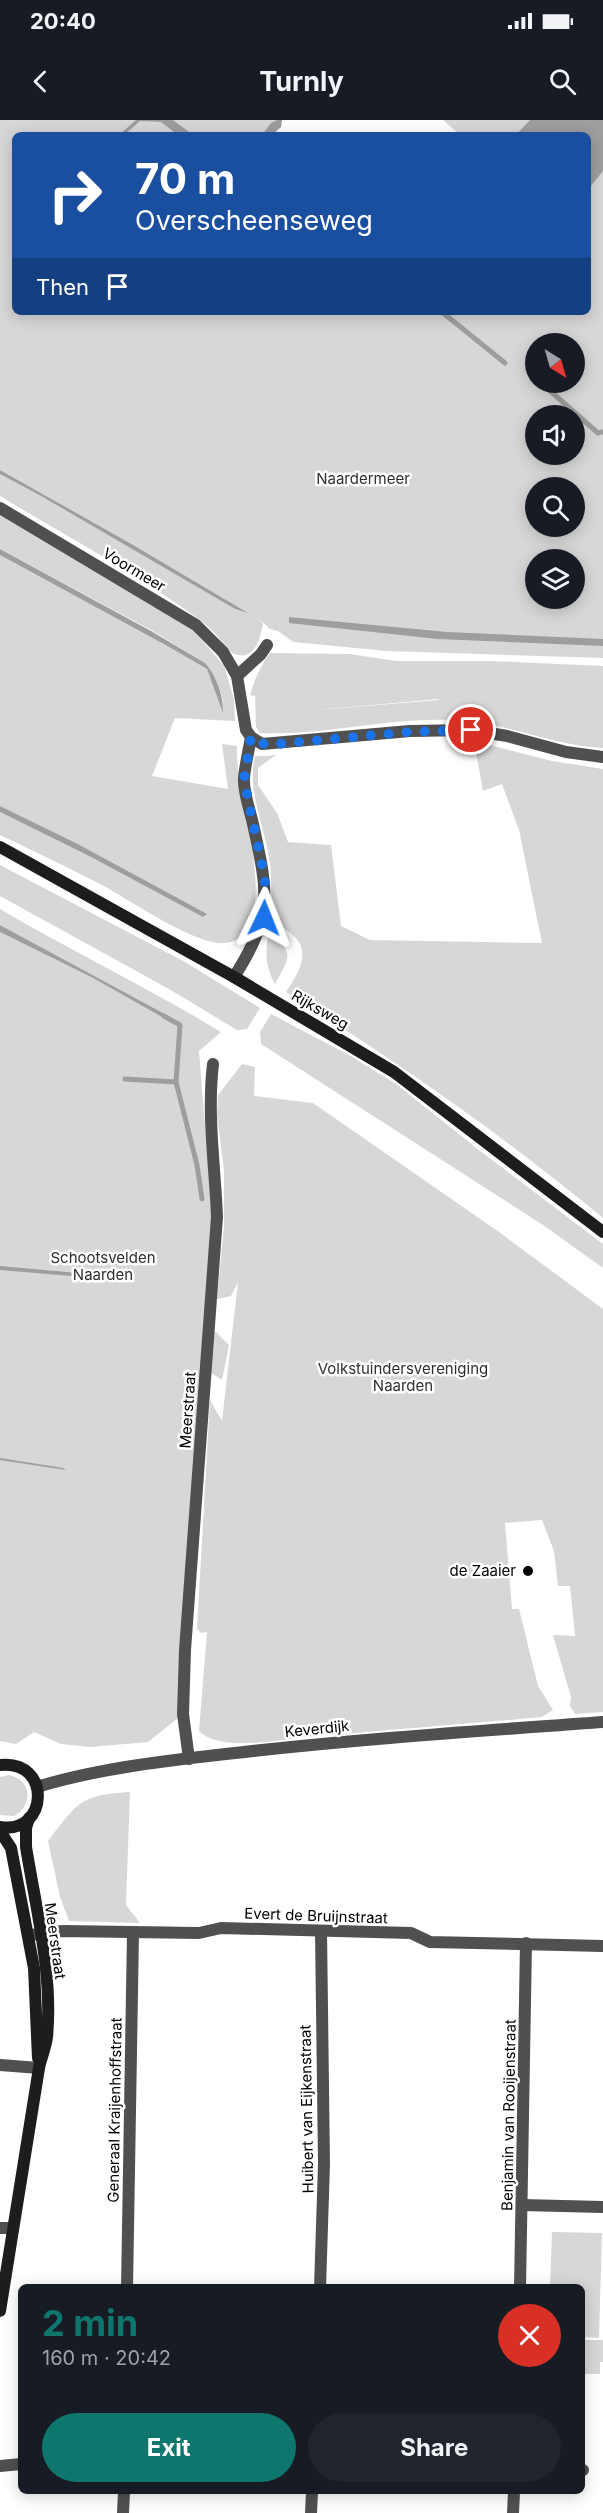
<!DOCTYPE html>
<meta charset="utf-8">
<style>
body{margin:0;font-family:Inter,sans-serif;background:#20242c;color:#f1f3f6;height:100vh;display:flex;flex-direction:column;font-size:22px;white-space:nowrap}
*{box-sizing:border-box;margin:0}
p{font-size:20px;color:#9ea1a6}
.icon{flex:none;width:33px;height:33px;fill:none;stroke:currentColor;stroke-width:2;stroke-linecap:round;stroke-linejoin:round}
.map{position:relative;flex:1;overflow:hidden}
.panel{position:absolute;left:18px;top:2164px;width:567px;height:210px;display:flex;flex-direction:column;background:#171b24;border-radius:9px;box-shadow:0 3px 15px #0003}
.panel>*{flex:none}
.banner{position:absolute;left:12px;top:12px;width:579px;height:183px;border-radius:9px;box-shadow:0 3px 15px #0003;background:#1a4fa0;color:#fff;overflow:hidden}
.needle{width:39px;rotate:143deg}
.fabs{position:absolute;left:525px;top:213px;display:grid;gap:12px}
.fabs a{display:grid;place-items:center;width:60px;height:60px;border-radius:50%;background:#171b24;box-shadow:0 3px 15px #0003;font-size:30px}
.pin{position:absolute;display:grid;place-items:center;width:51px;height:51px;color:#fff;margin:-26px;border:3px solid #fff;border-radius:50%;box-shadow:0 2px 6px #0007}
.me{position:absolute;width:66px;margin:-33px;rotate:2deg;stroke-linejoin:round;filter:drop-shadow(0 0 4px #0008)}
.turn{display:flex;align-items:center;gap:21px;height:126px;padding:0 24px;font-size:27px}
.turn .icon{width:78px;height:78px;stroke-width:2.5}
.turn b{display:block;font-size:42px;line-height:51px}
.then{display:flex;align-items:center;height:57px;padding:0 24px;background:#0003;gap:12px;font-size:22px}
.round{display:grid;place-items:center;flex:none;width:63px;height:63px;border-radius:32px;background:#20242c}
.headline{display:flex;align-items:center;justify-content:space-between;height:102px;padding:0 24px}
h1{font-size:36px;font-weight:700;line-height:45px;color:#0f766e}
.action{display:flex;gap:12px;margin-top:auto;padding:12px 24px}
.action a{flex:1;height:69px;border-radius:36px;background:#0f766e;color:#fff;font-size:24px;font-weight:700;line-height:69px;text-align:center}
.action a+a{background:#20242c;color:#f1f3f6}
.status{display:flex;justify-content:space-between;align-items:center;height:42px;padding:0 30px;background:#171b24;direction:ltr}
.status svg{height:16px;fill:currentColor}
header{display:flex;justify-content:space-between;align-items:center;height:78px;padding:0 24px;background:#171b24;font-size:27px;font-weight:700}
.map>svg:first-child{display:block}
</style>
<div class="status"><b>20:40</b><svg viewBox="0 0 49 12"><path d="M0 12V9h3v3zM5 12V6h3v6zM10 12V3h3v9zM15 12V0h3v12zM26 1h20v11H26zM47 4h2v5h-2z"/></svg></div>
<header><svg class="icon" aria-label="back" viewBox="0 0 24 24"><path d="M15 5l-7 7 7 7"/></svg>Turnly<svg class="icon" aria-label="search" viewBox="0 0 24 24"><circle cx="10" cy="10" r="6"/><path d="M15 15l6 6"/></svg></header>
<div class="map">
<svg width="603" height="2393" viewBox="0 0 603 2393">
<rect width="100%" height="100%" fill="#fff"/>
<!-- green -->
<g fill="#d7d7d7" fill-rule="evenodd">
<path d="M0 0H282L266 15H15V192H588V15H460L443 0H603V538L387 531 293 522 278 511 270 509 259 499 263 504C260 517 256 539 238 535 227 533 220 518 212 510 203 502 193 495 183 488 125 447 61 413 0 376V354L41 376 235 489 245 492 128 422 0 350ZM536 224H574V262H536ZM536 296H574V334H536ZM536 368H574V406H536ZM536 440H574V478H536Z"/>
<path d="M0 394 189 505 224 546 234 579 235 601 175 598 152 656 228 669 222 624 237 626C236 679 260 730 255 783 254 801 244 822 225 823 196 826 130 780 102 765 69 748 34 731 0 715V692L89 736 203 797 206 794 76 723 0 686V435L169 527 207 549 223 591C225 577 215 553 205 543L151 510 0 429Z"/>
<path d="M270 533 349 534 397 541H491L603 546V628C551 626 502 600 449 600 386 598 323 616 260 613L256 607 255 576 250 575C255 559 260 547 270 533ZM439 579V580L316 590Z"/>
<path d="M474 621 552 641 603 649V1098C502 1014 397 942 286 872 294 859 304 846 302 830 299 813 279 810 274 795 270 779 272 761 270 744 266 709 246 671 255 636H269L277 634 258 648V665L277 693 288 722 331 725 341 806 370 820 542 823 519 710 502 664 483 671Z"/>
<path d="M0 745 185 842 260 888 247 909 237 910 169 869 0 776Z"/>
<path d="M0 789C73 832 149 868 221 912L199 931 212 1093 205 1210 216 1212 229 1225 222 1260 203 1248 178 1598 148 1622 90 1627 61 1624 34 1612 16 1624 0 1621V812L93 858 164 897 163 893 0 805Z"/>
<path d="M269 812C295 833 290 837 275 864 265 845 265 832 269 812Z"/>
<path d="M271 894 349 935 396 964 479 1030 603 1124V1148L543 1105 261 924 260 912Z"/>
<path d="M242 944 255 947 254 976 313 983 499 1112 603 1189V1592L575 1594 570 1586 571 1577 553 1515 575 1516 570 1466H558L554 1431 542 1400 505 1403 512 1489H519L538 1566 553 1590 542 1597 331 1615 327 1603 315 1605 314 1616C284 1619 220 1633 199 1611L207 1512 201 1513 197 1509 210 1280 222 1301 238 1162 231 1176 217 1179 224 1107V1050L217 996 218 975Z"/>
<path d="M9 1655C29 1660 33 1678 20 1692L14 1696 0 1695V1657Z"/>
<path d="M130 1672 126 1785 140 1803 69 1801 60 1777 48 1721C78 1683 79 1675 130 1672Z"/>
<path d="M552 2112 602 2113 599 2218 582 2217V2168L550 2167Z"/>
<path d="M582 2220H603V2242H600V2254H582Z"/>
</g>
<!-- water -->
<g fill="#9e9e9e">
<path d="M136 0H173L193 15H178L161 2 140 1 124 15H119Z"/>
<path d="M277 0H282L281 7 272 15H262L271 3Z"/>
<path d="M530 0H603V51L589 68 588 15H516Z"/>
<path d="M0 350 128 422 248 493 235 489 41 376 0 354Z"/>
<path d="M0 429 151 511 205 543C216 554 224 577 223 593L207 549 169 527 0 435Z"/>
<path d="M289 497 447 512 603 519V526L438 519 289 503Z"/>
<path d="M0 686 76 723 207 794 203 797 89 736 0 692Z"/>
<path d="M0 805 163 893 164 898 93 858 0 812Z"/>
<path d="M0 1146 111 1156 119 1160 0 1150Z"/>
<path d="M0 1338 63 1348 66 1350 0 1340Z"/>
</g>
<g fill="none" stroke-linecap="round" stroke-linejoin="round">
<!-- stream -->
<g stroke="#9e9e9e" stroke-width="5">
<path d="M442 192 505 243"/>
<path d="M532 255 536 258"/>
<path d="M540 262 598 313 603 312"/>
<path d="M164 896 180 905 176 962 197 1045 202 1079"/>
<path d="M125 959 176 962"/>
</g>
<!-- street -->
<g stroke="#505050" stroke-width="12">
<path d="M0 388 196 505 223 532 237 556 246 610 251 617 262 624 410 611 471 610 507 616 566 632 603 637"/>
<path d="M237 556 261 534 267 525"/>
<path d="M234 857C274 794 268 773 253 704 250 690 243 672 244 658 245 645 249 630 251 617"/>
<path d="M189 1639 183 1594 185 1530 217 1097C215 1046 207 995 213 944"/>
<path d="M37 1667C99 1648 171 1640 235 1633 357 1619 480 1611 603 1602"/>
<path d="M31 1815 63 1811 199 1813 221 1808 411 1813 430 1822 603 1826"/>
<path d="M0 1945 39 1948"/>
<path d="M522 2085 603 2087"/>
<path d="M0 2108H13"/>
<path d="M127 2168 133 1813"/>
<path d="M320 2168 324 2044 321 1811"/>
<path d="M520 2168 526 1823"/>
<path d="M0 2346 21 2344"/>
<path d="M582 2350H583"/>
<path d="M123 2393 124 2372"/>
<path d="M311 2393 312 2372"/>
<path d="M513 2393 514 2372"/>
</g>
<!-- secondary -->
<g stroke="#1d1d1d" stroke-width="12">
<path d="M0 727 234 857 394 952 603 1112"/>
<path d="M0 1645C52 1639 49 1715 0 1707"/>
<path d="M0 1711 11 1728 34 1848 38 1938"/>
<path d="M0 2191 39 1948C41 1938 46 1927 47 1917 53 1854 36 1789 26 1727V1708L29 1698"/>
</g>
</g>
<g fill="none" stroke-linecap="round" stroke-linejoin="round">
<!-- route -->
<path stroke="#1a73e8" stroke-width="10" stroke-dasharray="0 18" d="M264 798 265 759 244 660 251 617 266 625 410 612 471 610"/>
</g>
<!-- markers -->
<circle fill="#000" stroke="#fff" stroke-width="2" cx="528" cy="1451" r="6"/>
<g text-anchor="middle" stroke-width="5" stroke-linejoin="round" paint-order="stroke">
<!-- park labels -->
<g font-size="15" fill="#2e2e2e" stroke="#fff">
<text x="363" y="364">Naardermeer</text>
<text x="103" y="1143">Schootsvelden<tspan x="103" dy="17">Naarden</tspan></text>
<text x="403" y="1254">Volkstuindersvereniging<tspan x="403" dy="17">Naarden</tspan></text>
</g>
<!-- street labels -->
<g font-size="15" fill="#000" stroke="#fff">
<text transform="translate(134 450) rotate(31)" y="5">Voormeer</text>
<text transform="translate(320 890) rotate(30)" y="5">Rijksweg</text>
<text transform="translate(188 1290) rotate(-86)" y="5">Meerstraat</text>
<text transform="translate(317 1609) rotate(-6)" y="5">Keverdijk</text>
<text transform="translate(316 1796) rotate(2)" y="5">Evert de Bruijnstraat</text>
<text transform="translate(55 1821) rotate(82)" y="5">Meerstraat</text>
<text transform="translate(307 1989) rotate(-91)" y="5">Huibert van Eijkenstraat</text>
<text transform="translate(115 1990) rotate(-89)" y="5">Generaal Kraijenhoffstraat</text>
<text transform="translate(509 1995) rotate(-89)" y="5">Benjamin van Rooijenstraat</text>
</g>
<!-- poi labels -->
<g font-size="15" fill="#000" stroke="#fff" text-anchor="end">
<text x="516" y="1456">de Zaaier</text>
</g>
</g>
</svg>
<div class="fabs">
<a><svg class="needle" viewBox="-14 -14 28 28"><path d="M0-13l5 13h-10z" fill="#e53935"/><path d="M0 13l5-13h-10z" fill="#9ea1a6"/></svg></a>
<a><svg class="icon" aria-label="sound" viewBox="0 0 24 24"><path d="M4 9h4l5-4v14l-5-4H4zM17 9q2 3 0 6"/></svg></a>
<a><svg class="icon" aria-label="search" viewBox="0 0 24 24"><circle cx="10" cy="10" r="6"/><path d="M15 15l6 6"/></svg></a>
<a><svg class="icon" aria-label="layers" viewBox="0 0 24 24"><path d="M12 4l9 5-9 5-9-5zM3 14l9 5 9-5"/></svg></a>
</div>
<div class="pin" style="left:471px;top:610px;background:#d93025"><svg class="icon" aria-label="arrive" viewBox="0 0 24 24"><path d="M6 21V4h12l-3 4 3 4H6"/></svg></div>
<svg class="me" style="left:264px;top:798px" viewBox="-20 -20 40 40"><path d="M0-17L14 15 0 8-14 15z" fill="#1a73e8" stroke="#fff" stroke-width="4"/></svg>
<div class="banner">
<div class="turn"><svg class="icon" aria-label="right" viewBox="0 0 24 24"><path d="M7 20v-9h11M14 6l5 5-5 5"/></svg><div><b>70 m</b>Overscheenseweg</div></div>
<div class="then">Then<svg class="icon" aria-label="arrive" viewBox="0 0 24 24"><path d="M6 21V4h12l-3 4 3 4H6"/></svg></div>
</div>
<section class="panel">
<div class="headline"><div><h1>2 min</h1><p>160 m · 20:42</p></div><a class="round" style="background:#d93025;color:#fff"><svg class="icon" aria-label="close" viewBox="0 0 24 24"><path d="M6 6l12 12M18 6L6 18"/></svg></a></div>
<div class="action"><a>Exit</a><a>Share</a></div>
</section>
</div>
